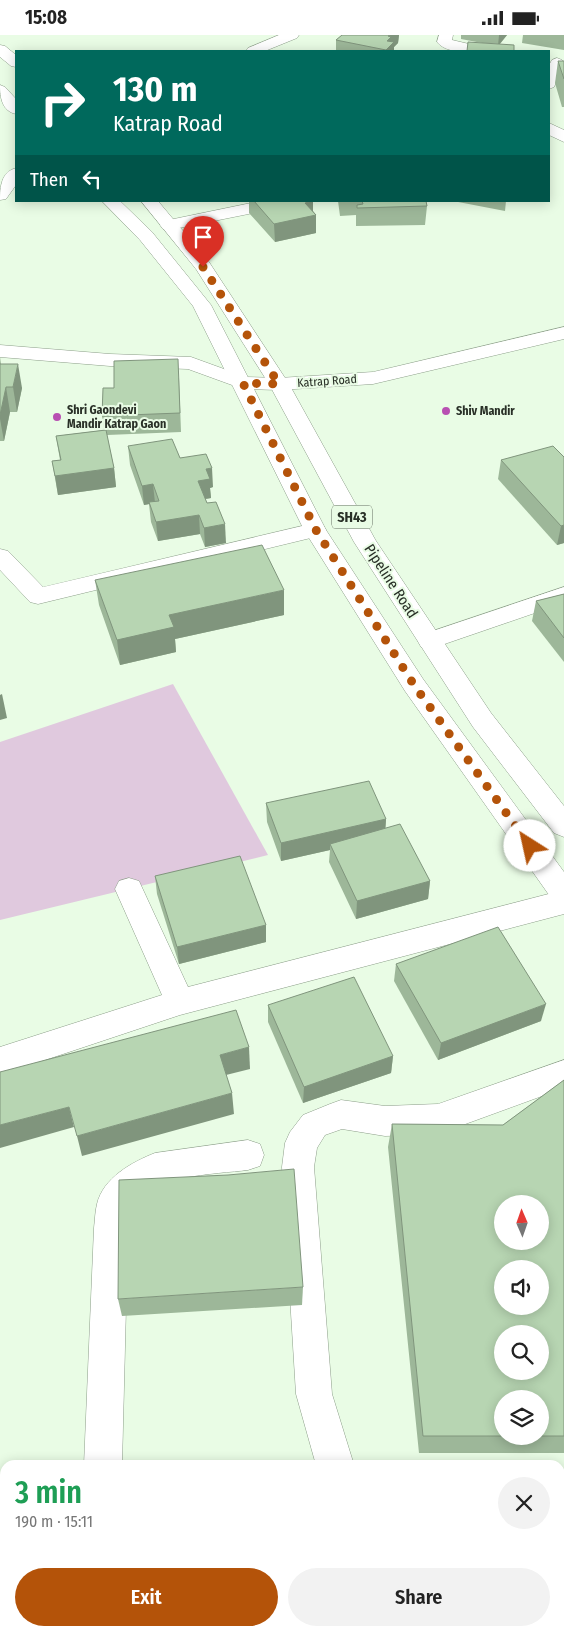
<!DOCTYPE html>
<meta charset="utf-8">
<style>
body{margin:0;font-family:"Fira Sans Condensed",sans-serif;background:#f2f2f2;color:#222;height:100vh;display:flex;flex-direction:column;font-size:19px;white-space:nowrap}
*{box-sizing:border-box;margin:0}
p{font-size:16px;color:#767676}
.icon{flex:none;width:28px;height:28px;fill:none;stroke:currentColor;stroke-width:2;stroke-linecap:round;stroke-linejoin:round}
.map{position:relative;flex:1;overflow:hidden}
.side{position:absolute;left:0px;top:1425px;width:565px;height:176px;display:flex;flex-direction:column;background:#fff;border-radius:15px 15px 0 0;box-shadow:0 2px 12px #0003}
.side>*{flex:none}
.hud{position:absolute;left:15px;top:15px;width:535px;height:152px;border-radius:0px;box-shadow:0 2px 12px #0003;background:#00695c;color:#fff;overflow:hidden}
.needle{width:32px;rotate:358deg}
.tools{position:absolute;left:494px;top:1160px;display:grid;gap:10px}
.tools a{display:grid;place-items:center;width:55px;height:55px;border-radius:50%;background:#fff;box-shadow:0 2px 12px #0003;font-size:25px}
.pin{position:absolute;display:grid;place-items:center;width:42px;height:42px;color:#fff;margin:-51px -21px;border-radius:50% 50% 50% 0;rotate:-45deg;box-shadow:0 0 5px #0007}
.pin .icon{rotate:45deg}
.me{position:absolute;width:55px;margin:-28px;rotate:325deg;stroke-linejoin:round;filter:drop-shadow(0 0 4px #0008)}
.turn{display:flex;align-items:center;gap:18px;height:105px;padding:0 15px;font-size:22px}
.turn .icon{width:65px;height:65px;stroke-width:2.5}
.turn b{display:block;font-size:35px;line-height:42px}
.then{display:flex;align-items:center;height:48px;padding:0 15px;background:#0003;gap:10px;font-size:19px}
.round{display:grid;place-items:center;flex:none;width:52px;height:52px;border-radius:26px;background:#f2f2f2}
.headline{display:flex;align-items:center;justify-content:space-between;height:85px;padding:0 15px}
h1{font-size:30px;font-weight:600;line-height:38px;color:#1e9e55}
.primary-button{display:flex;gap:10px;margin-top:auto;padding:10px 15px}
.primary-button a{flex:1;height:58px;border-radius:30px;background:#b45309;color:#fff;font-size:20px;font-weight:600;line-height:58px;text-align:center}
.primary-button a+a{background:#f2f2f2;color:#222}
.status{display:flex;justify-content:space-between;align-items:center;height:35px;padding:0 25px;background:#fff;direction:ltr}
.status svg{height:14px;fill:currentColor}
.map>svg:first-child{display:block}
</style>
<div class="status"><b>15:08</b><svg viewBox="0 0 49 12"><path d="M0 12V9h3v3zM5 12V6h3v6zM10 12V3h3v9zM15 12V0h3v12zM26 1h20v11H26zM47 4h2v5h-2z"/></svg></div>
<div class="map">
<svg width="564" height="1601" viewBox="0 0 564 1601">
<rect width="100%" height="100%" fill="#e9fce5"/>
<!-- green -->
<path fill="#e0c9de" d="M173 649 268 820 0 885V707Z"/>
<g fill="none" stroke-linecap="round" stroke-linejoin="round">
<!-- minor casing -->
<g stroke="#8c9e89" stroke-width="1">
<g id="minor">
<path d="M279 0H299L297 3 265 16H246L248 13Z"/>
<path d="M439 0H453L452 5 486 13 488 16C474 17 447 20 437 7Z"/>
<path d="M557 23 562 25 564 29 554 52 549 54V30L552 25Z"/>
<path d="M549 88 564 95V107L549 100Z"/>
<path d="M16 133V150L6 164 0 165C0 152 1 137 16 133Z"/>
<path d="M261 166H296L294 170 288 171 169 195 163 194 160 190 163 186 169 185Z"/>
<path d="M564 292V304L373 349 279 355 243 354 188 334 110 331 0 322V310L110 319 191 322 246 342 279 343 373 337Z"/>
<path d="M315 488 323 490 326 495 323 500 38 569 30 567 0 535V514L8 516 43 552Z"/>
<path d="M564 552V568L430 614 421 612 418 606 421 600Z"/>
<path d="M129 843 139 846 188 952 564 855V879L180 980 0 1040V1012L162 960 115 854 119 846Z"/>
<path d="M564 1025V1053L438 1099 385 1101 342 1094 325 1100 317 1113 314 1132 332 1359 354 1430H316L296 1359 282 1132 285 1108 290 1097 303 1080 330 1069 341 1065 385 1071 438 1069Z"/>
<path d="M248 1105 260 1109 264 1120 260 1131 248 1135C217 1139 144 1140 130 1174 128 1179 129 1187 128 1193L122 1430H84L94 1193C95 1185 95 1177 97 1169 103 1143 132 1127 155 1118Z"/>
<rect x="560" y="1450" width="4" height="38"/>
<path d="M5 1550V1591L0 1593V1552Z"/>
</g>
</g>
<!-- major casing -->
<g stroke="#8c9e89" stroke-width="1">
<g id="major">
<path d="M0 10 5 11 16 20V32L11 31 0 22Z"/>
<path d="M0 50 5 52 16 64V79C2 76 0 63 0 50Z"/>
<path d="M102 166H120L152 197 211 270 326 495 423 644 564 837V870L554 867 405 656 304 495 193 271 140 205Z"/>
<path d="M141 166H158L209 227 289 349 376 506 491 678 564 771V802L554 798 473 692 354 507 269 349 196 234Z"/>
</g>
</g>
<!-- minor -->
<use href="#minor" fill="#fff" fill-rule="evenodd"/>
<!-- major -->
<use href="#major" fill="#fff" fill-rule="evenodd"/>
</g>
<!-- wall -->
<g fill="#9db799">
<path d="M342 0H399L398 8 394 12V16H336V5Z"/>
<path d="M461 0H507L500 9 482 8 461 4Z"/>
<path d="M523 0H564V15L522 8Z"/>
<path d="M558 26H564V72H562L555 48Z"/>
<path d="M249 166H313V176L316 180V198L275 207 249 178Z"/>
<path d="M338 166H426L427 171 425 190 356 191V180L340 181Z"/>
<path d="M453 166H506L505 176Z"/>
<path d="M0 322 1 329 22 353 17 377H10L4 406H0Z"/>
<path d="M179 343 181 397 107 400 114 433 116 452 58 460 52 426 60 425 56 401 104 395 102 381 114 353Z"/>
<path d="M128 411 180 423 213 452 210 453 211 463 205 464 226 508 205 512 200 499 158 506 151 487 149 469 144 470 130 430Z"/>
<path d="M564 422V508L557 510 498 444 501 425Z"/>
<path d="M95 545 284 580 175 604 176 617 120 630 99 570Z"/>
<path d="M564 559V627L532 586 536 566Z"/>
<path d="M266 768 386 784 385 794 430 846 428 864 356 884 329 827 330 815 281 826 267 787Z"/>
<path d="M155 841 266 890V907L179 929 157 859Z"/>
<path d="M396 929 541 986 438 1025 394 946Z"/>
<path d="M268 970 393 1021 391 1038 303 1068 268 987Z"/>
<path d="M564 1045V1418H419L388 1112 392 1089 503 1090Z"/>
<path d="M303 1252 302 1270 122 1281 118 1264Z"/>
<path d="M435 1596H560L564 1601H435Z"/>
</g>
<!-- shaded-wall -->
<g fill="#80957d">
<path d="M390 0H399L398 8 394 12V16H386L388 1Z"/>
<path d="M499 0H507L498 11Z"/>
<path d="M313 166V181L316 180V198L275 207 274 189 305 168Z"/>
<path d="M18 329 22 353 17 377 13 352Z"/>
<path d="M6 352 10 377 4 406 0 384V380Z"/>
<path d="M114 433 116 452 58 460 55 441Z"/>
<path d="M212 433 213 452 210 453 211 463 199 465 198 446 206 434Z"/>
<path d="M153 449 155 468 144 470 142 451Z"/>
<path d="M199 480 200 499 158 506 156 487Z"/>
<path d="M225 489 226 508 205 512 204 493Z"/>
<path d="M564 490V508L557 510 561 491Z"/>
<path d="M284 555V580L175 604 176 617 120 630 117 605 169 580Z"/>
<path d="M2 659 7 683 0 685V660Z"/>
<path d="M386 784 385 802 330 809V815L281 826V808Z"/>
<path d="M430 846 428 864 356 884 357 866Z"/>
<path d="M266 890V907L179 929 177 912Z"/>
<path d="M546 969 541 986 438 1025 441 1008Z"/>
<path d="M249 1012 250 1034 222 1041 220 1020Z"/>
<path d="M393 1021 391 1038 303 1068 304 1052Z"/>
<path d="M232 1058 234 1079 82 1121 77 1101Z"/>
<path d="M69 1072 74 1092 0 1113V1090Z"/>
<path d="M70 1596H74L75 1601H71Z"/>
</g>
<!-- building -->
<g fill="#b7d5b2" stroke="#80957d" fill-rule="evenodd">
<path d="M342 0H390L388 1 391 2 387 6 394 7 386 15 336 5Z"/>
<path d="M468 7 514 10V16H467Z"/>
<path d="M558 26H564V44Z"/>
<path d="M254 166H313L305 168 316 180 274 189Z"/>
<path d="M362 166H426L427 171 357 173V170L363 169Z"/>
<path d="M178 324 180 378 102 381 103 353H114V326Z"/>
<path d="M0 329H18L13 352H6L0 380Z"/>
<path d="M106 395 114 433 55 441 52 426 61 425 56 401Z"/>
<path d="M172 404 180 423 206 419 212 433 206 434 210 444 198 446 207 468 216 467 225 489 204 493 199 480 156 487 149 467 159 466 153 449 142 451 128 411Z"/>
<path d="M553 411 564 422V490L561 491 501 425Z"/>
<path d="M262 510 284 555 169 580 174 592 117 605 95 545Z"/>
<path d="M564 559V603L536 566Z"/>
<path d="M369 746 386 784 281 808 266 768Z"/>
<path d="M400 789 430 846 357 866 330 809Z"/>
<path d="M240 821 266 890 177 912 155 841Z"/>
<path d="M498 892 546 969 441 1008 396 929Z"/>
<path d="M354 942 393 1021 304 1052 268 970Z"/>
<path d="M236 975 249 1012 220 1020 232 1058 77 1101 69 1072 0 1090V1037Z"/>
<path d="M564 1045V1401H540V1364H502V1401H423L392 1089 503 1090ZM502 1169H540V1206H502ZM502 1234H540V1271H502ZM502 1299H540V1336H502Z"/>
<path d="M294 1134 303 1252 118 1264 119 1145 228 1140Z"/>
<path d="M560 1547H564V1601H442L441 1596H560Z"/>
<path d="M30 1596H70L71 1601H31Z"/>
</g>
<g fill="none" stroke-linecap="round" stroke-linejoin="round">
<!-- route -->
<path stroke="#b45309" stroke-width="9" stroke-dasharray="0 16.2" d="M203 232 279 349 243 348 316 495 414 650 530 811"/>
</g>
<!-- markers -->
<g fill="#b84fb2" stroke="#e9fce5" stroke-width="2">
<circle cx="446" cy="376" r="5"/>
<circle cx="57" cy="382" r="5"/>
</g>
<g text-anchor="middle" stroke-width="4" stroke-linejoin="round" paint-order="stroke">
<!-- far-street labels -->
<g font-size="12" fill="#293027" stroke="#e9fce5">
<text transform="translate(327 346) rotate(-4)" y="4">Katrap Road</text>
</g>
<!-- far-poi labels -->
<g font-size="12" font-weight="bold" fill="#293027" stroke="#e9fce5" text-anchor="start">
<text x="67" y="379">Shri Gaondevi<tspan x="67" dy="14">Mandir Katrap Gaon</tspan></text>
<text x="456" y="380">Shiv Mandir</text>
</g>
<!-- shield labels -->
<rect fill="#e9fce5" stroke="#636d60" stroke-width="1" x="332" y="470.5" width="40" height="23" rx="4"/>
<g font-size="14" font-weight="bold" fill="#293027">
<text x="352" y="487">SH43</text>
</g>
<!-- street labels -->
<g font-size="15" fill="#293027" stroke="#e9fce5">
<text transform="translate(391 546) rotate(57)" y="5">Pipeline Road</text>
</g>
</g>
</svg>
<div class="tools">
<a><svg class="needle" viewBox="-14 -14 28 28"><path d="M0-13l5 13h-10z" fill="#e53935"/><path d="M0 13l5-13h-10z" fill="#767676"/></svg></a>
<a><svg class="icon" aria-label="sound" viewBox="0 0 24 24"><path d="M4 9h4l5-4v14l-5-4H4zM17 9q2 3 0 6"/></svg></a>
<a><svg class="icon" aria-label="search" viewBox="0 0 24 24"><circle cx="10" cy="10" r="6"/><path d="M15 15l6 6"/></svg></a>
<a><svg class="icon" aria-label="layers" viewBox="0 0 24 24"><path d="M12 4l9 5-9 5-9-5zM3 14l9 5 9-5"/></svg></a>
</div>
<div class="pin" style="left:203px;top:232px;background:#d93025"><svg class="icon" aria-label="arrive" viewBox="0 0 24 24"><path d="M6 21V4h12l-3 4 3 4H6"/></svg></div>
<svg class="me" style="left:530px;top:811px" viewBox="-20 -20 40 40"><circle r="19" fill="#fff"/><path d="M0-13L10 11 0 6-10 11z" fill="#b45309"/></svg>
<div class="hud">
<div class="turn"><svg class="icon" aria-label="right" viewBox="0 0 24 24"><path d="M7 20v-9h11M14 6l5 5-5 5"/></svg><div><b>130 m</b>Katrap Road</div></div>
<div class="then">Then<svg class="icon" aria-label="left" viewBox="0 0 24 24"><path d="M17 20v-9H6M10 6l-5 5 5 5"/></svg></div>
</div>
<section class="side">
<div class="headline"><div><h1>3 min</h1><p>190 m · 15:11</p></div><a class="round"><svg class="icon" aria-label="close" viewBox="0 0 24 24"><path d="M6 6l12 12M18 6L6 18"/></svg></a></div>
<div class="primary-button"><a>Exit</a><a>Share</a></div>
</section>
</div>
